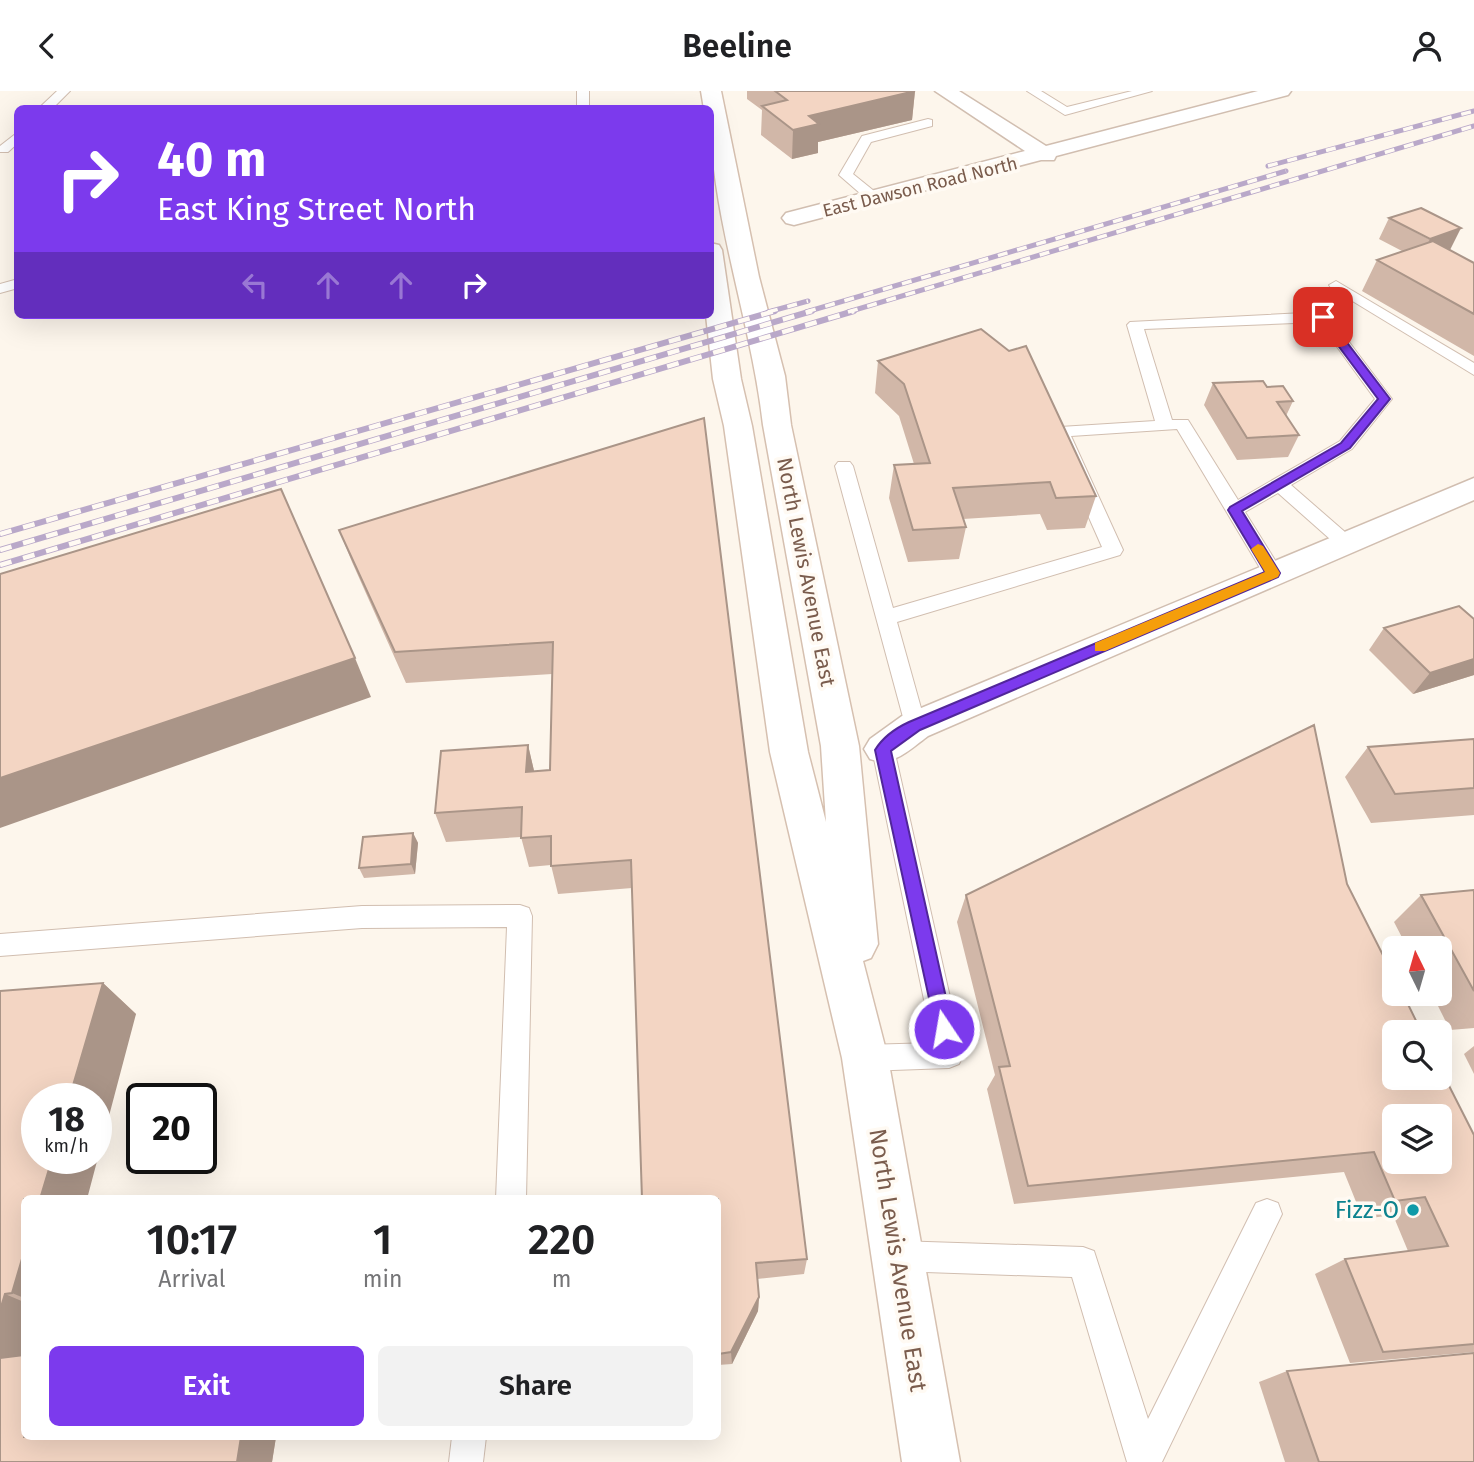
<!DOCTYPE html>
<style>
body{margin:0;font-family:"Fira Sans",sans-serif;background:#f2f2f2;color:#202124;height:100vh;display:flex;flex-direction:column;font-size:26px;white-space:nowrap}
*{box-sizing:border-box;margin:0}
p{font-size:23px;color:#757577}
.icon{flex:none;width:38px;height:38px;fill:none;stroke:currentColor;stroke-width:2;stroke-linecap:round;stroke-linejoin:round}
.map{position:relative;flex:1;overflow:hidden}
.drawer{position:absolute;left:21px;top:1104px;width:700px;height:245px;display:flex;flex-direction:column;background:#fff;border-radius:10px;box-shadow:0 7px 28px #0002}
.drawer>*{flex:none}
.top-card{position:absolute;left:14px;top:14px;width:700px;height:214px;border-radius:10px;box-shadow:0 7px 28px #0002;background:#7c3aed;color:#fff;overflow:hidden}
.needle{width:46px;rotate:355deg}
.buttons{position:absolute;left:1382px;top:845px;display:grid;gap:14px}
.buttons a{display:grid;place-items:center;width:70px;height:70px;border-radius:10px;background:#fff;box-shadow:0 7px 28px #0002;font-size:35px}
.speed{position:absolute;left:21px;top:992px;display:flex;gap:14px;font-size:35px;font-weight:700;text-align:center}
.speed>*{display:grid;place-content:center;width:91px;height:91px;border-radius:50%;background:#fff;box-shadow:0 7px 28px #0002;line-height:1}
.speed small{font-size:18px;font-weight:400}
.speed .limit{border:4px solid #111;border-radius:10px;background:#fff;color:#111}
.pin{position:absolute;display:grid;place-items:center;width:60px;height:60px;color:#fff;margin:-30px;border-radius:14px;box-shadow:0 4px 10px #0006}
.me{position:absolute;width:77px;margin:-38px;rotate:348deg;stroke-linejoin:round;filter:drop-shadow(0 0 5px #0008)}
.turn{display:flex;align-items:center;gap:24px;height:147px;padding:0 28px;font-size:32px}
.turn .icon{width:91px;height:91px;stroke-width:2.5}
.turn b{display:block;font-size:49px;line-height:60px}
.lanes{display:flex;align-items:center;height:66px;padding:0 28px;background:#0003;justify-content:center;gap:35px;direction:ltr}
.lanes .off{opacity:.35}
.eta{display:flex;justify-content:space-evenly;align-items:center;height:119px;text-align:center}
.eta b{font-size:42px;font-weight:600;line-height:49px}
.primary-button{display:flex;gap:14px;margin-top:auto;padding:14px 28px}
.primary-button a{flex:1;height:80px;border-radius:10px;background:#7c3aed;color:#fff;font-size:28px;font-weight:600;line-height:80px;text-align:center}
.primary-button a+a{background:#f2f2f2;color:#202124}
header{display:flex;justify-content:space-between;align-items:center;height:91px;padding:0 28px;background:#fff;font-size:32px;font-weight:600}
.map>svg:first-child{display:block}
</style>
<header><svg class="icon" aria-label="back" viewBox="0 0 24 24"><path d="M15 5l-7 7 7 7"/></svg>Beeline<svg class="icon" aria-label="person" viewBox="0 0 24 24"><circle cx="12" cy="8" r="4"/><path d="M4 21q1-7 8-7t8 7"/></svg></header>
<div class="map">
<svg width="1474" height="1371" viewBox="0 0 1474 1371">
<rect width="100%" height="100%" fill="#fdf6ec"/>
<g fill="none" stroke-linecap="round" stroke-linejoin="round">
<!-- service casing -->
<g stroke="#d1beb0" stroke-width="2">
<g id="service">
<path d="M57 0H70L52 18H38Z"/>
<rect x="577" y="0" width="12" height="18"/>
<path d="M1027 0H1041L1067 16 1132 0H1152L1065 24Z"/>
<path d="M928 28 932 29V35L871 51 853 83 879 104V110H869L839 84 862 45Z"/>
<path d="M18 41V52L8 61H0V55Z"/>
<path d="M18 188V197L0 202V193Z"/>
<path d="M1336 190 1474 272V284L1331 197 1329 194Z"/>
<path d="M1323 221 1328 223 1392 308 1352 358 1291 394 1353 448 1355 452 1353 456H1339L1278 402 1245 421 1283 482 1280 487H1266L1177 338 1071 345 1123 459 1120 464 897 531 926 635 923 641 915 643 907 641 835 375 838 371H850L853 375 893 517 1102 456 1051 341 1060 336 1155 330 1127 234 1130 231ZM1319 231 1375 308 1340 350 1238 409 1188 329H1172L1144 238Z"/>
<path d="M883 649 891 652 894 658 963 964 959 973 949 977 865 980 855 976 851 967 855 958 865 954 933 952 872 658 875 652Z"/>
<path d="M520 814 529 817 532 825 526 1108H496L507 836 362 837 0 865V843L362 815Z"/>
<path d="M1267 1108 1278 1112 1282 1123 1162 1371H1127L1072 1186 897 1180 886 1176 882 1165 886 1154 897 1150 1083 1156 1094 1160 1148 1328 1256 1112Z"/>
<path d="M452 1346H486L483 1371H449Z"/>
</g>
</g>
<!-- minor casing -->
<g stroke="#d1beb0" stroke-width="3">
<g id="minor">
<path d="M935 0H959L1046 55 1258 0H1291L1288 4 1056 65 1054 69H1041L794 134 786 132 782 127 786 122 1025 60Z"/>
<path d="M1474 387V409L928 645C909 659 894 676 870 668L864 658 870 648 902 625Z"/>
</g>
</g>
<!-- secondary casing -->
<g stroke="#d6c0b0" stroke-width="3">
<path id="secondary" d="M701 0H721L759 186 785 285 791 334 859 655 878 853 871 867 863 870 888 967 960 1371H902L842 967 770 661 724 335 713 288 706 224H710V152L719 154 722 159 741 288 752 335 808 661 826 731 821 655 763 334C751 228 710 124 710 18H704Z"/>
</g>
<!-- service -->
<use href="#service" fill="#fff" fill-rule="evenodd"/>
<!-- minor -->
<use href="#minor" fill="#fff" fill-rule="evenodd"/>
<!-- secondary -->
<use href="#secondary" fill="#fff" fill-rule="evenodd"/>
<!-- rail-far1 casing -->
<g stroke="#b9a8c9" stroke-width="5">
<g id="rail-far1">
<path d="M1268 75 1474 20"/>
<path d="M768 221 808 210"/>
<path d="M806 221 1286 80"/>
<path d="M848 221 1474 35"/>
</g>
</g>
<!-- rail casing -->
<g stroke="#b9a8c9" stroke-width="6">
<g id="rail">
<path d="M0 443 775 220"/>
<path d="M0 459 812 220"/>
<path d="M0 474 854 220"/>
</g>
</g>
<!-- rail-far1 -->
<use href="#rail-far1" stroke="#fffaf3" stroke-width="3.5" stroke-dasharray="10" stroke-linecap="butt"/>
<!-- rail -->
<use href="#rail" stroke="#fffaf3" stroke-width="4.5" stroke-dasharray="12" stroke-linecap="butt"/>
</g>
<!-- wall -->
<g fill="#d1b7a8">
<path d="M747 0H915L912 29 818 51V62L792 68 761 44 762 19 747 8Z"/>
<path d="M1389 127 1474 172V265L1362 200 1377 169 1402 160 1379 148Z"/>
<path d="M878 270 1096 405 1085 437 1047 439 1040 423 963 428 966 436 959 468 908 471 889 407 894 374 914 373 899 325 875 302Z"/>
<path d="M1213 292 1267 296 1293 310 1286 325 1299 344 1288 366 1237 369 1204 314Z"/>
<path d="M704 327 807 1168 804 1183 757 1188 759 1206 758 1220 732 1273 718 1274V1108L632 797 558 803 551 774 529 776 521 746 446 751 435 722 528 654 534 680 550 679 552 583 406 592 352 471 339 439Z"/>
<path d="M1474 528V584L1413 603 1369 559 1384 537Z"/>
<path d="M1474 648V724L1371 732 1345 686 1368 656Z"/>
<path d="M413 742 418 752 415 783 364 787 359 777Z"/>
<path d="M1347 793 1474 1044V1261L1350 1272 1315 1183 1345 1168 1408 1160 1393 1124 1363 1128 1344 1081 1014 1113 987 998 995 984 957 831 966 804Z"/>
<path d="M1474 799V937L1450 939 1432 903H1440V858H1408L1394 831 1421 804Z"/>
<path d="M103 892 136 923 24 1108V1346H276L272 1371H0V900Z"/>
<path d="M1474 955V983L1464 963Z"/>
<path d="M1287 1280 1474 1371H1285L1259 1291Z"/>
</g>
<!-- shaded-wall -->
<g fill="#aa9588">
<path d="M915 0 912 29 818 51V62L792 68 793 39 809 25Z"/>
<path d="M1461 137 1450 159 1419 170 1430 148Z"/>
<path d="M355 567 371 606 0 737V687Z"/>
<path d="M1474 568V584L1413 603 1430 582Z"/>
<path d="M528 654 535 684 526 681Z"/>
<path d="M413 742 418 752 415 783 411 773Z"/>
<path d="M103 892 136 923 87 1108H40L52 1068H96V1008H69Z"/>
<path d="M24 1161V1207L12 1202Z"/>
<path d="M5 1203 24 1211V1279L0 1272V1219Z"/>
<path d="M759 1206 758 1220 732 1273 731 1261Z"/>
<path d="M241 1346H276L272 1371H237Z"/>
</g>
<!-- building -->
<g fill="#f3d5c3" stroke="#aa9588" stroke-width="2" fill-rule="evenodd">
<path d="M775 0H915L809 25 819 33 793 39 762 15 787 9Z"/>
<path d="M1421 117 1461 137 1430 148 1389 127Z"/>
<path d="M1433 150 1474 172V223L1377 169Z"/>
<path d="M981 238 1009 260 1026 255 1096 405 1056 407 1050 391 953 397 966 436 913 439 894 374 930 372 904 293 878 270Z"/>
<path d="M1263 290 1267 296 1283 295 1293 310 1277 311 1299 344 1247 347 1213 292Z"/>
<path d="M704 327 807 1168 756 1172 759 1206 731 1261 718 1263V1108H642L631 769 551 775V745L521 747 522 716 435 722 441 660 528 654 526 681 550 679 553 551 395 561 339 439Z"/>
<path d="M281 398 355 567 0 687V483Z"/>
<path d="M1459 515 1474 528V568L1430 582 1384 537Z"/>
<path d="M1314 634 1347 793 1395 888V903H1403L1422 942H1395V987H1440V977L1474 1044V1253L1383 1261 1345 1168 1448 1155 1425 1106 1395 1110 1374 1061 1028 1095 999 976 1010 975 966 804ZM1395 1026H1440V1071H1395Z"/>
<path d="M1474 648V697L1395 703 1368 656Z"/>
<path d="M413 742 411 773 359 777 363 746Z"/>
<path d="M1474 799V900L1421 804Z"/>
<path d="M103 892 69 1008H37V1068H52L40 1108H24V1161L12 1202 5 1203 0 1219V900Z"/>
<path d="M1474 1262V1371H1319L1287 1280Z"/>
<path d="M24 1264V1346H241L237 1371H0V1267Z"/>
</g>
<!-- route -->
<path fill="#7c3aed" stroke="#51269a" stroke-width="2" d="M1319 224H1326L1390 308 1350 357 1242 420 1280 482 1278 486 920 639 891 660 953 938 950 944 944 947 937 944 875 659C883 646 896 637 909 631L1265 481 1228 419 1230 416 1341 352 1378 308 1319 229Z"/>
<!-- slow -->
<path fill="#f59e0b" d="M1258 453 1263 455 1280 482 1278 486 1105 560H1095V552L1265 481 1251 458Z"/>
<!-- markers -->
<circle fill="#0f9aa8" stroke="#fffaf3" stroke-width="2.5" cx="1413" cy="1119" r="7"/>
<g text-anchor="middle" stroke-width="7" stroke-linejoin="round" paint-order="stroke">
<!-- far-street labels -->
<g font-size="18" fill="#7a5c4d" stroke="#fffaf3">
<text transform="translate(920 96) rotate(-14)" y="6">East Dawson Road North</text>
</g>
<!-- street labels -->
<g font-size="21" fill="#7a5c4d" stroke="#fffaf3">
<text transform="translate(806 481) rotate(79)" y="7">North Lewis Avenue East</text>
</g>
<!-- near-culture labels -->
<g font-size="24" fill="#0d838f" stroke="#fffaf3" text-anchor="end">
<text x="1399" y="1127">Fizz-O</text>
</g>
<!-- near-street labels -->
<g font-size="24" fill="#7a5c4d" stroke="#fffaf3">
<text transform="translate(898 1169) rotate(81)" y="8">North Lewis Avenue East</text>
</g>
</g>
</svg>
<div class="buttons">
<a><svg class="needle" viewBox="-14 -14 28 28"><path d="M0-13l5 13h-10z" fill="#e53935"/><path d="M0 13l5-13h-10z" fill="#757577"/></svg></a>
<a><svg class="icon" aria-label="search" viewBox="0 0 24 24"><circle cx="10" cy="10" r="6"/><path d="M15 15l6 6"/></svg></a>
<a><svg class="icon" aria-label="layers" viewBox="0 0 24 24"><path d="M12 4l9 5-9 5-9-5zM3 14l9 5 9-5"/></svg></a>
</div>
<div class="speed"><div>18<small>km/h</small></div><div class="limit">20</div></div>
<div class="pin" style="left:1323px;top:226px;background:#d93025"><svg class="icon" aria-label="arrive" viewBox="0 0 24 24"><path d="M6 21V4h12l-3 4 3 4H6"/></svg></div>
<svg class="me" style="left:944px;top:938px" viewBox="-20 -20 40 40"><circle r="17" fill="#7c3aed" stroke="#fff" stroke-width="3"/><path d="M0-11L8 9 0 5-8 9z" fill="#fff"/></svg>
<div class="top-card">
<div class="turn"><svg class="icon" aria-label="right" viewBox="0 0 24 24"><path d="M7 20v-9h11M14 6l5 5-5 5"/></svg><div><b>40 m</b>East King Street North</div></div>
<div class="lanes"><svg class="icon off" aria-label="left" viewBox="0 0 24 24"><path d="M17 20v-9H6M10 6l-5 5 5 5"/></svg><svg class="icon off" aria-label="ahead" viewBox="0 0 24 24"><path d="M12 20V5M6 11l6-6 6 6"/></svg><svg class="icon off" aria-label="ahead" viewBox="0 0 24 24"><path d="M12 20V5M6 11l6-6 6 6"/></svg><svg class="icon" aria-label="right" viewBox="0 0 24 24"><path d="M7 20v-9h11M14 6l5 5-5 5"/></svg></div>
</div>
<section class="drawer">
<div class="eta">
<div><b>10:17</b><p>Arrival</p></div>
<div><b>1</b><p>min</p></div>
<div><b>220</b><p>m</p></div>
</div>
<div class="primary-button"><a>Exit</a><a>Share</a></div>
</section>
</div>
